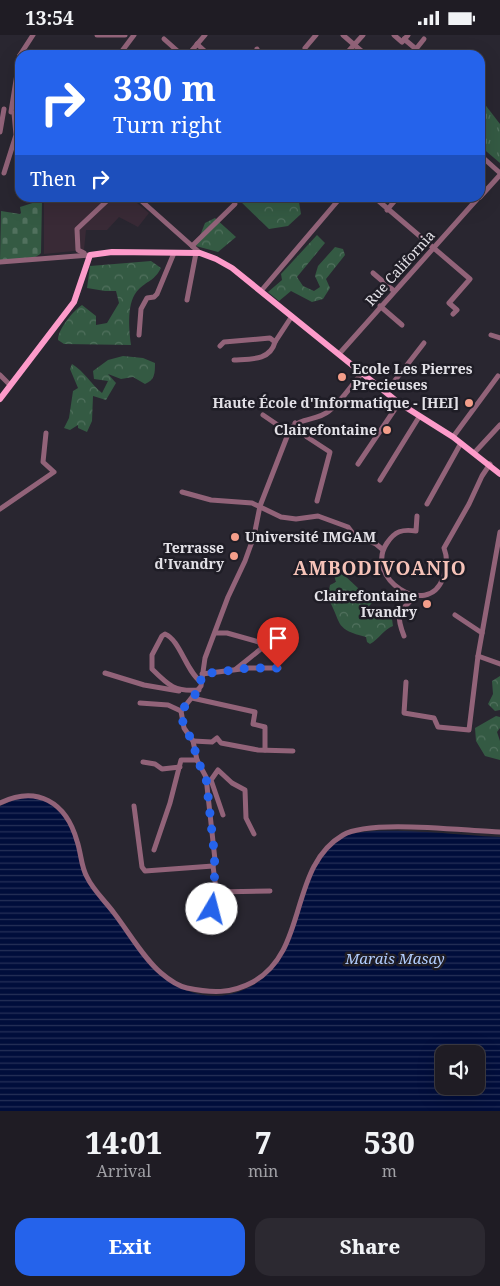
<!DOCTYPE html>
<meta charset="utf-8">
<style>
body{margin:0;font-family:"Noto Serif",serif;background:#2c2931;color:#f1f3f6;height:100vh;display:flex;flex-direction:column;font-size:19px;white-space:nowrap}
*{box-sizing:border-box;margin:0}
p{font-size:16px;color:#a1a1a6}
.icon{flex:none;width:28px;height:28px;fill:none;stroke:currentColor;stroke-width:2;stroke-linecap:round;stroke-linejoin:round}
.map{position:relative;height:1076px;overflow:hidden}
.sheet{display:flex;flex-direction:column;background:#1f1c24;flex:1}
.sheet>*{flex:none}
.top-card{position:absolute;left:15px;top:15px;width:470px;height:152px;border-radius:15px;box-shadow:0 5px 20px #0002,0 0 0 1px #3c3a41;background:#2563eb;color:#fff;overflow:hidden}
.buttons{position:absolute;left:435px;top:1010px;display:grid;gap:10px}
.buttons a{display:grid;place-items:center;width:50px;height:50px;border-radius:10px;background:#1f1c24;box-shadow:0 5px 20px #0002,0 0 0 1px #3c3a41;font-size:25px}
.pin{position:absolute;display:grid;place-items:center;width:42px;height:42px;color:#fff;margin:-51px -21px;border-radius:50% 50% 50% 0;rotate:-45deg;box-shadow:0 0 5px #0007}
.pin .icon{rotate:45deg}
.me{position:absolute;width:55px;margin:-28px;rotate:8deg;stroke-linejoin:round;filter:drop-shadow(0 0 4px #0008)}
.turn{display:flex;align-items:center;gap:18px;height:105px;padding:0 15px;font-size:22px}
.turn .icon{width:65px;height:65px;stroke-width:2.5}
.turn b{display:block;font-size:35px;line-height:42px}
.then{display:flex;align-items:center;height:48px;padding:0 15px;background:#0003;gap:10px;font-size:19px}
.eta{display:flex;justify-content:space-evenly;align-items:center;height:85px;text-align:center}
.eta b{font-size:30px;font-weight:800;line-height:35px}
.button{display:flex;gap:10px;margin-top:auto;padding:10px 15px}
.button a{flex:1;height:58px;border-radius:15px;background:#2563eb;color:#fff;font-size:20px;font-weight:800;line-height:58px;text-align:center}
.button a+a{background:#2c2931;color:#f1f3f6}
.status{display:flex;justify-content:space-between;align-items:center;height:35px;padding:0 25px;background:#1f1c24;direction:ltr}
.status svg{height:14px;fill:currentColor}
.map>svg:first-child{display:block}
</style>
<div class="status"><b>13:54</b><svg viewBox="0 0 49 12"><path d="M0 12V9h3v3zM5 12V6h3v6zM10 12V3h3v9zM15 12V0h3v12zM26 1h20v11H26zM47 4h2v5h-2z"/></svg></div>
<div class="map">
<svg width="500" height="1076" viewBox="0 0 500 1076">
<defs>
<pattern id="grass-tufts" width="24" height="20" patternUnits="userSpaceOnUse" patternTransform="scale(1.25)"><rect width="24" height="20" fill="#345a43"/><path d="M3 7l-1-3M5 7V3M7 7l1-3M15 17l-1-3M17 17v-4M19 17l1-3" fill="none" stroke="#51715e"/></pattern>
<pattern id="forest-crowns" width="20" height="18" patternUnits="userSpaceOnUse" patternTransform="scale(1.25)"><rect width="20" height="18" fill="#345a43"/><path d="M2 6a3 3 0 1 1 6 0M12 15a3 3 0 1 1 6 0" fill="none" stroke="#51715e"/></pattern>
<pattern id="cemetery-stones" width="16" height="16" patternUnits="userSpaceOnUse" patternTransform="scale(1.25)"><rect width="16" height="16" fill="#345a43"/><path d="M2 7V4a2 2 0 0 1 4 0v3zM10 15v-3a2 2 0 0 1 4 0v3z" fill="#51715e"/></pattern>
<pattern id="water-rules" width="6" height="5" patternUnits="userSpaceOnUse" patternTransform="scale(1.25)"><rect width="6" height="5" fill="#000d3b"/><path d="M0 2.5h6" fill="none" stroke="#253057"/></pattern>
</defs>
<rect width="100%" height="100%" fill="#292630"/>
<!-- industrial -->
<path fill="#392a36" d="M44 163H131L149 178 138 192 119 182 107 195H86L84 215 44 219Z"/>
<!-- grass -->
<path fill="url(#grass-tufts)" d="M480 63 500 89V128L480 111Z"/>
<!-- forest -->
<g fill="url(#forest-crowns)">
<path d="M237 163H295L299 167 301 179 288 191 269 194Z"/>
<path d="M215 183 236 202 218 217 196 211 205 188Z"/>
<path d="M317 200 325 208 297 242 303 251 314 256 320 252 315 241 318 231 335 212 343 214 345 220 326 244 330 253 323 264 312 267 291 256 279 266 268 257 282 245 281 239Z"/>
<path d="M151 226 161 233C154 246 150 244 139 254 126 266 129 294 131 310L64 309 58 305C58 294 73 276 82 270L96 281V290L107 288 119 268 116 256H105L87 253 90 231Z"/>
<path d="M123 321 143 323 155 328C155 338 155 345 145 349L133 342 121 344 108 339 116 348 106 365 93 361 92 386 87 397 78 393V390L70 395 64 393 69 383 73 356 78 353 70 334 72 329C84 336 91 349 102 358L108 346 94 344 93 336 108 325Z"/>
<path d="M333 537 344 540 373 567 366 574 375 583 382 579 392 584 393 591C384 594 379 604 370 609L367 607 366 602C335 594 342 590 330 567L333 564 331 560 323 559V555H329L330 550 336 547Z"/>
<path d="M500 641V675L495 676 488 669 493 659 492 646Z"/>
<path d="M496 681 500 682V693L497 697 500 706V725L485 721 476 706 475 693Z"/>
</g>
<!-- cemetery -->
<path fill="url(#cemetery-stones)" d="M42 165 41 218C33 227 11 225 0 226L1 176 20 179 21 178 20 172Z"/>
<!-- water -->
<path fill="url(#water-rules)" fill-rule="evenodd" d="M30 762 48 767 62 779 72 795 83 835 160 940C180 956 205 965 231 959 317 937 285 829 345 801 372 789 466 801 500 802V1076H0V771L14 765ZM444 1019H476V1051H444Z"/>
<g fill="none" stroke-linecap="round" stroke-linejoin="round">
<!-- minor -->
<g stroke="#926379" stroke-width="5">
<path d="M97 0H125"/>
<path d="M343 0 366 20"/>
<path d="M394 0 402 7 408 0"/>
<path d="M164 4 182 20"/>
<path d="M404 4 416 14"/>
<path d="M197 9 209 20"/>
<path d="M305 13 316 0"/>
<path d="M257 14 260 20"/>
<path d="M20 20 33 0"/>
<path d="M119 20 134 0"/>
<path d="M188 20 205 0"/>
<path d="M345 20 363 0"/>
<path d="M422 20 416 14 424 4"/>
<path d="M11 77 20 20"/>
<path d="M0 97 4 74"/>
<path d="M480 120 500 138"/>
<path d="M4 138 16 100 14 78"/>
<path d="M137 162 200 218"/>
<path d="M374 162 470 244 449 268 457 275 453 279"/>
<path d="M480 162 500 140"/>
<path d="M387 175 398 162"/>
<path d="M192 211 235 169"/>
<path d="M84 218 78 215 77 194 111 162"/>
<path d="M0 227 90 220"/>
<path d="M373 238 394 256"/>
<path d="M261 256 341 162"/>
<path d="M187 265 196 218"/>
<path d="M380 271 402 290"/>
<path d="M139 300 141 274 147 263 154 262 157 259 174 218"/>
<path d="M491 300 500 303"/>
<path d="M220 311 224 307 270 303 275 307 292 281"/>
<path d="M339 319 479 162"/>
<path d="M234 325C250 324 270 326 275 307"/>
<path d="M0 340 10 350"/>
<path d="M386 357 424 308"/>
<path d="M263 380 288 397"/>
<path d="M295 388 307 402 330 417 317 466"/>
<path d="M453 402 498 341"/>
<path d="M475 417 500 390"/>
<path d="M358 429 399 368"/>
<path d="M380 445 419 382"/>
<path d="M182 457 211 465 252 468 281 482 296 484 318 481 348 492 354 500 376 509 382 514"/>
<path d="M427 469 461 408"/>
<path d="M0 474 54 437 43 427 46 398"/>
<path d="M417 481 416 496C402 494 395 496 387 508 363 543 428 585 443 543 447 532 448 524 444 513L469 469 482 441 490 429"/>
<path d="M455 580 482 598"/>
<path d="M215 598H227L259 607 262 613 236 634"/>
<path d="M404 601C395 578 399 578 415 561"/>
<path d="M478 621 500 629"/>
<path d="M105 638 144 650 179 656"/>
<path d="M202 639 249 633H279"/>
<path d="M406 647 404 678 434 683 438 692 469 695 478 621 500 497"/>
<path d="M199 655C175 657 169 651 152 634V620L162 601 165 599C180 605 186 636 201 647"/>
<path d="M192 663 255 677 253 689 265 692V715"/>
<path d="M140 668 168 670 181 676"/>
<path d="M193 706 212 707 217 703 221 708 258 715 293 716"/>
<path d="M143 727 155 729 162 734 180 732"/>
<path d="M0 768C37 750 66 767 77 806 81 817 81 832 87 842 93 855 106 867 114 878 128 896 144 924 161 938 168 944 178 951 187 953 211 958 231 959 253 947 309 916 288 832 343 800 370 784 465 796 500 797"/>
<path d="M134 771 142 832 145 836 213 831"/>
<path d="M223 780 211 745 218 735 232 748 245 755 246 783 254 799"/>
<path d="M154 815 170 768 181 725H197"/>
<path d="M215 857 270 856"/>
<path d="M211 874 216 854 213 831 215 825 206 742 197 725 193 706 184 693 181 676 201 651 205 623 228 562 245 526 254 501 260 471 290 394C301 382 317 386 329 376 342 366 352 349 363 337"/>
</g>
<!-- major -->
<path stroke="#fd9bca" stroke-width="6" d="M0 364 74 267 90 220 112 217 200 218 216 224 232 233 399 368 453 402 500 439"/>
</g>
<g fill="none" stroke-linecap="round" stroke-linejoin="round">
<!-- route -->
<path stroke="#2563eb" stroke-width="9" stroke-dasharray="0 16.2" d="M212 874 216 854 213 831 215 825 206 742 197 725 193 706 184 693 181 676 199 655 202 639 249 633H278"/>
</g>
<!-- markers -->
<g fill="#f49e8a" stroke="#1f1d26" stroke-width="2">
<circle cx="342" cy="342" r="5"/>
<circle cx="469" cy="368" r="5"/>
<circle cx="387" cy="395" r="5"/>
<circle cx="235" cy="502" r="5"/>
<circle cx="234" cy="521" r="5"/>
<circle cx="427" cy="569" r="5"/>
</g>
<g text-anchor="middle" stroke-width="5" stroke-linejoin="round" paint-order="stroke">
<!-- street labels -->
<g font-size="14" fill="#e3e1e7" stroke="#1f1d26">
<text transform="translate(400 233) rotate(-48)" y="5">Rue California</text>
</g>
<!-- poi labels -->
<g font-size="14" font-weight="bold" fill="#e3e1e7" stroke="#1f1d26" text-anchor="end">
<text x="352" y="339" text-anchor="start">Ecole Les Pierres<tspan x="352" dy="16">Precieuses</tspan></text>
<text x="459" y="373">Haute École d'Informatique - [HEI]</text>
<text x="377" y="400">Clairefontaine</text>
<text x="245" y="507" text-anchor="start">Université IMGAM</text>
<text x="224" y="518">Terrasse<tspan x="224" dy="16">d'Ivandry</tspan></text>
<text x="417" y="566">Clairefontaine<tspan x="417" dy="16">Ivandry</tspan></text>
</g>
<!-- water labels -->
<g font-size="15" font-style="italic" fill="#b1ccfc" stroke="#1f1d26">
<text x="395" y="929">Marais Masay</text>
</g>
<!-- district labels -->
<g font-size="19" font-weight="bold" letter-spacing="1" fill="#f6c3b8" stroke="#1f1d26">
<text x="380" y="540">AMBODIVOANJO</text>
</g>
</g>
</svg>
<div class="buttons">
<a><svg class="icon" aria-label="sound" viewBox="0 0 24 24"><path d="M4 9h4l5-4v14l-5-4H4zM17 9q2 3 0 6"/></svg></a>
</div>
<div class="pin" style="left:278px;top:633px;background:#d93025"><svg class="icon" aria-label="arrive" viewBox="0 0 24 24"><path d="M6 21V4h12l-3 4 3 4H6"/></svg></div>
<svg class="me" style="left:212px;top:874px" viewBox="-20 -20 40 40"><circle r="19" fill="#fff"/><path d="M0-13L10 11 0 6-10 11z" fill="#2563eb"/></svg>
<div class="top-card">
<div class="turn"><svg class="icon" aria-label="right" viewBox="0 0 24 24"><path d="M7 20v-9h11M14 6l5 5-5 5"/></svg><div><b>330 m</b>Turn right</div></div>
<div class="then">Then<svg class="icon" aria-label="right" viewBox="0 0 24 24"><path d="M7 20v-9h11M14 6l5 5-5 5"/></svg></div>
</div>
</div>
<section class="sheet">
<div class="eta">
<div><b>14:01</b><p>Arrival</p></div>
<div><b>7</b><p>min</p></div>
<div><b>530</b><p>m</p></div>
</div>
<div class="button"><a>Exit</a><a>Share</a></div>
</section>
